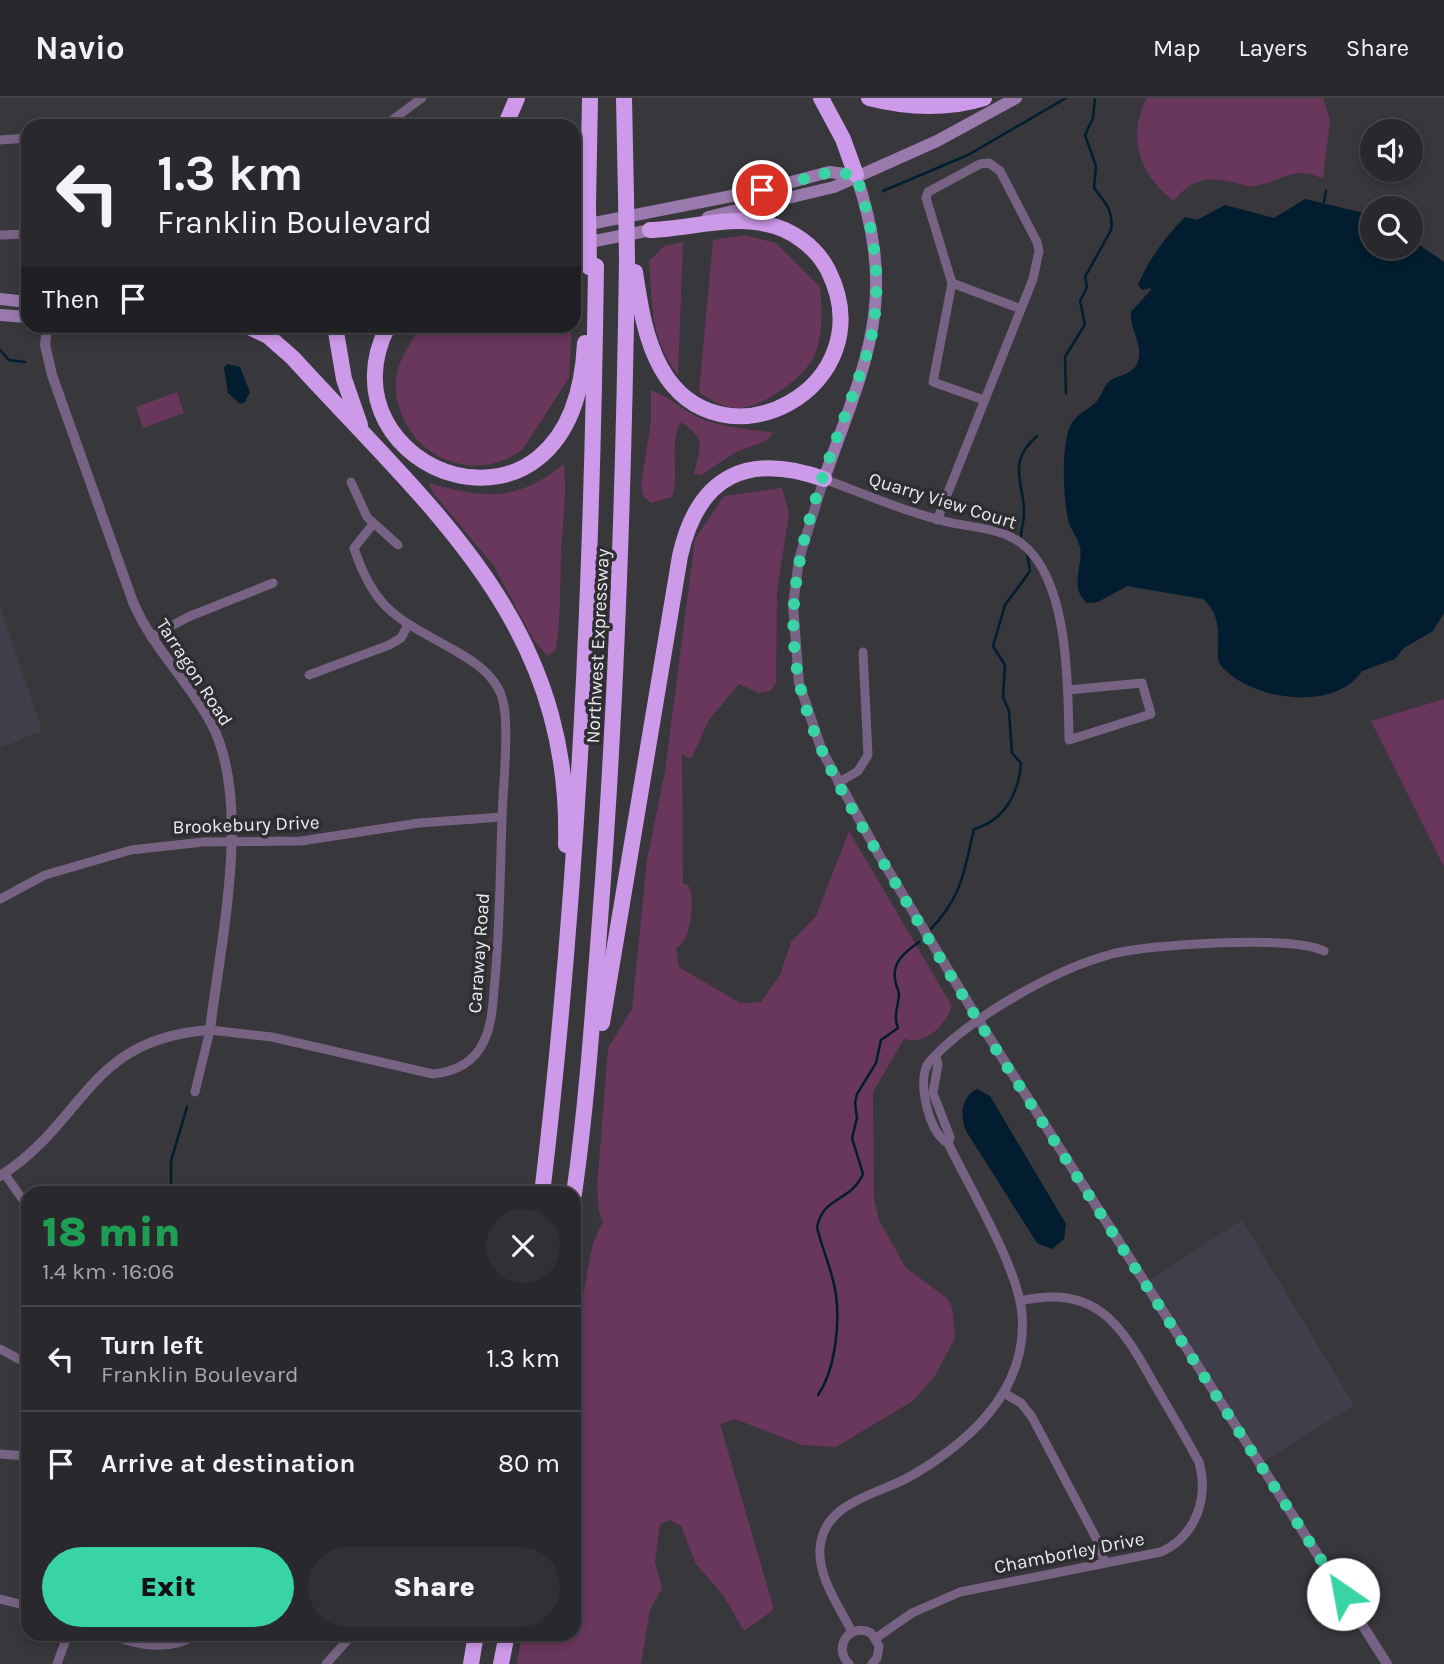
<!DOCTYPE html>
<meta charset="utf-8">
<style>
body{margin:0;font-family:Karla,sans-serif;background:#313135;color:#f1f3f6;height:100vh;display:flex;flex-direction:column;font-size:26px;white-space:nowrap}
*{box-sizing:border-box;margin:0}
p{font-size:23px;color:#a5a6aa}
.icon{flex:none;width:38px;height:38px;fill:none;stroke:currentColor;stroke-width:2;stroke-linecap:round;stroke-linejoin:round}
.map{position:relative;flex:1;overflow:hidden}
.details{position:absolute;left:21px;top:1088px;width:560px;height:455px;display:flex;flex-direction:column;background:#29292d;border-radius:21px;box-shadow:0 4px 10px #0003,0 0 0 2px #454549}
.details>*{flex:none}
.banner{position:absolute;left:21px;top:21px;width:560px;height:214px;border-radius:21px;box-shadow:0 4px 10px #0003,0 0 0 2px #454549;background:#29292d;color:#f1f3f6;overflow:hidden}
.fabs{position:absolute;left:1360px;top:21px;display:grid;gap:14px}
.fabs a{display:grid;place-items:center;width:63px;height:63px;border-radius:50%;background:#29292d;box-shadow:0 4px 10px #0003,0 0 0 2px #454549;font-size:35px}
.pin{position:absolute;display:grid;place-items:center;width:60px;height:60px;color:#fff;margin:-30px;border:4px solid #fff;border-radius:50%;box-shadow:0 2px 7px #0007}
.me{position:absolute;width:77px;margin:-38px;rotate:327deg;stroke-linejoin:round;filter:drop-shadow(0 0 5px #0008)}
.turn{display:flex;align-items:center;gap:24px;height:147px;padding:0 21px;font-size:32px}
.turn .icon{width:91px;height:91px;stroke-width:2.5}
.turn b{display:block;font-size:49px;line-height:60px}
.then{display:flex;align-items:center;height:66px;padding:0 21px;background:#0003;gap:14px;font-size:26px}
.round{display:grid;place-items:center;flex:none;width:74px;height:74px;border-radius:37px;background:#313135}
.summary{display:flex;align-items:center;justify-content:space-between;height:119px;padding:0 21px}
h1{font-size:42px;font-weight:800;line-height:52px;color:#1e9e55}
.button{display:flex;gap:14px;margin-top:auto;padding:14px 21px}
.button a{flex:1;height:80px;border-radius:42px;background:#39d4a5;color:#111;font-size:28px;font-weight:800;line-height:80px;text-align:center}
.button a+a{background:#313135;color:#f1f3f6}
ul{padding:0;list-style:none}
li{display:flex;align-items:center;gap:21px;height:105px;padding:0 21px;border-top:2px solid #454549}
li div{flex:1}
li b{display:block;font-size:26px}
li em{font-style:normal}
header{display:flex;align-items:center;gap:42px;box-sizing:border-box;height:98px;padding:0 35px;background:#29292d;border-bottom:2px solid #454549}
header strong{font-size:33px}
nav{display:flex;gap:38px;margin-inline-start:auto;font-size:24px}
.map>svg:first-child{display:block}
</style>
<header>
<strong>Navio</strong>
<nav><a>Map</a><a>Layers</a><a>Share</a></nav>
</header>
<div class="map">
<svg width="1444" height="1566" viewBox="0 0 1444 1566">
<rect width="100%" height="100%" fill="#37373c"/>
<!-- built -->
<g fill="#3f3e4a">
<path d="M0 508 42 633 0 650Z"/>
<path d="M1242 1122 1354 1307 1265 1363 1150 1182Z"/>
</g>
<!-- green -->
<g fill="#69365c">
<path d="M1147 0H1323L1330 22 1323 81C1294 66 1279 85 1254 88 1247 89 1239 85 1232 84 1206 78 1190 82 1174 103 1140 77 1126 40 1147 0Z"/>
<path d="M745 137 776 145 820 189C822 211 823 233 816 254 807 279 759 313 734 310 722 309 709 300 699 295L713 142Z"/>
<path d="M683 144 678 277C649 238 653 209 649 163L664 148Z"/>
<path d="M421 228H572L569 280 523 351C468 393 392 349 396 281 398 262 412 243 421 228Z"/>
<path d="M651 292C670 298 685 316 708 323 728 330 752 331 773 335L766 343 736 354 701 377 694 376C700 348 707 340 680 324 669 352 680 373 672 399L651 405 643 398 641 387 651 323Z"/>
<path d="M177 294 184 315 143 330 136 309Z"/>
<path d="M564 366C567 396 563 423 561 453 560 487 561 519 556 552L547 558 533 541 494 468 433 395 429 385C486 401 516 404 564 366Z"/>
<path d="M782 390 789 415 777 493 776 585 770 593 759 595 739 586 709 622 691 661 682 656 683 786 688 787C696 800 691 845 676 850L679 869 740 905 761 904 780 877 791 844 816 818 849 733 952 908C945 928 926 947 904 941L873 994 874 1101 879 1122 906 1170 947 1200 952 1209 955 1240 935 1278 913 1303 836 1349 802 1347 735 1321 720 1326 773 1508 772 1513 744 1533 723 1497 696 1466 681 1428 670 1422 660 1426 655 1464 662 1490 650 1512 641 1566H517L522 1537 574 1536V1241L593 1145 603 1124 599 1113 597 1090 608 950 632 911 647 762 665 673 695 441 724 398Z"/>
<path d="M1444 601V769L1371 623Z"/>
</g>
<!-- water -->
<g fill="#011d2f">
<path d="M1305 101 1372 117V149H1410L1411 141 1444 164V515L1433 533 1404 550 1395 561 1362 573C1335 614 1253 603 1222 569 1210 557 1230 524 1203 501L1127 488 1098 504 1087 505C1068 489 1084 467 1080 449 1078 441 1072 433 1069 425 1063 405 1061 348 1070 329 1075 316 1087 313 1096 304 1101 299 1102 292 1107 286 1115 276 1130 279 1137 266 1145 247 1129 232 1131 214L1150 193 1151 190 1142 192 1138 187C1149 161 1165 139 1185 119L1197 122 1225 107 1274 120Z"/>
<path d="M227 266 240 269 250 294 245 304 240 306 228 295 224 270Z"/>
<path d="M977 991 990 998 1066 1126 1064 1141 1052 1151 1037 1145 966 1033C960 1018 960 1000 977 991Z"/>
</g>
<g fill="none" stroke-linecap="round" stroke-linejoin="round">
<!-- stream -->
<g stroke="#011d2f" stroke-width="2.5">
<path d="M883 93 968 57 1066 0"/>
<path d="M1324 104 1326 93"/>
<path d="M0 252 9 262 25 264"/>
<path d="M1066 295 1065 259 1085 226 1080 203 1087 189 1085 179 1111 132C1114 113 1105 104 1094 90L1096 68 1085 37 1093 20 1095 0"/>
<path d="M1021 443C1020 433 1024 425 1024 415 1024 383 1006 365 1037 338"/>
<path d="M930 832C962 799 964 774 974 731 1004 723 1019 695 1021 665L1012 655 1009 613 1003 599 1005 567 993 548 1005 507 1030 473 1027 455"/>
<path d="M171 1096V1063L187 1009"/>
<path d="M818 1297C835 1272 840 1228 836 1197 833 1173 822 1152 817 1129 824 1097 850 1105 863 1076L852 1040 857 1020 855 1005 857 996 876 965 881 942 898 930C893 918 898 909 899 897 899 890 897 893 896 886 890 865 904 855 919 844"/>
</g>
<!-- minor -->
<g stroke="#776283" stroke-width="9">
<path d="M384 28 422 0"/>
<path d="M0 42 28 40"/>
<path d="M0 137 28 136"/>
<path d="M952 185 1021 211"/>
<path d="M824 381C862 395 900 412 940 422 967 430 998 428 1021 445 1069 481 1068 587 1069 642L1151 616 1142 585 1068 592"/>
<path d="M351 384 367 419 398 447"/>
<path d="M937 422 1033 181 1039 153 1037 144 1000 73 989 65 980 66 928 94 926 100 952 185 933 284 984 302"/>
<path d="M151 539 188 519 273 485"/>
<path d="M309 577 389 547 401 540 408 527"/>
<path d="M838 685 858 673 868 657 863 554"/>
<path d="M0 801 45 777 131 752 203 744 301 743 419 725 502 719"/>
<path d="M195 994 210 932 272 939 433 976C455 974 475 964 484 943 493 924 493 901 495 881 500 828 500 775 502 721 503 686 508 650 505 615 504 606 502 597 498 590 488 572 471 562 454 552 399 521 375 514 354 450L373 426"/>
<path d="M948 1045C937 1040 930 1022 927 1010 924 997 920 974 930 963 969 920 1055 871 1112 856 1151 846 1291 837 1324 853"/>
<path d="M4 1075 28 1109"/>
<path d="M0 1251 28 1266"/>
<path d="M1004 1295 1021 1305 1032 1319 1096 1440 1105 1465"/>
<path d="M0 1356 28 1358"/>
<path d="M0 1501 28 1508"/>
<path d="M852 1534C839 1508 818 1480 820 1450 824 1403 878 1397 911 1378 971 1343 1028 1291 1022 1216 1018 1169 970 1091 948 1045L950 1039 933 995 938 966 936 959"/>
<path d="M108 1536C139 1548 169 1554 199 1536"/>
<path d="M876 1540 912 1515 960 1494 1161 1454C1196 1438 1209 1400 1199 1364 1184 1337 1169 1311 1153 1284 1120 1225 1096 1186 1020 1203"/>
<path d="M57 1566 68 1536"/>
<path d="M326 1566 353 1536"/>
<path d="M849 1566C832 1549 850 1524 871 1535L879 1548 877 1560 872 1566"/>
</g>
<!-- tertiary -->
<g stroke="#776283" stroke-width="10">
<path d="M824 381 799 461 793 507 799 585 822 653 879 757 979 923 1387 1566"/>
<path d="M0 1078C85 1025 87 940 210 932 220 846 253 703 211 625 188 582 152 549 133 504L52 277 45 247 47 228"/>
</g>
<!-- secondary -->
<g stroke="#9a79ac" stroke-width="12">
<path d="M708 119 834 89 937 43 1016 0"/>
<path d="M574 129 762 92 829 74 855 77"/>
<path d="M574 147 656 131"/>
<path d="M0 201 28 204"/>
<path d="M0 217 28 219"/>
<path d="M824 381C866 262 899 204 856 77"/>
</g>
<!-- motorway -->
<g stroke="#cd9ae9" stroke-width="16">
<path d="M624 0 626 98"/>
<path d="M821 0 843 41 856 77"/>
<path d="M869 0C908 10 945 12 984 0"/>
<path d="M505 28 517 0"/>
<path d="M588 106 590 0"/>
<path d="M635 174C640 207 645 241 661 270 721 377 887 289 828 172 816 149 792 131 766 126 730 117 688 131 650 132"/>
<path d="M247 228 268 238 293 260C431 412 572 523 566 747"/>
<path d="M335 228 344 281 360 327"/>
<path d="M388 228C314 372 574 474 585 245"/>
<path d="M602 925 680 458C698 377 748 354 824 381"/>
<path d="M542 1096C579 787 592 478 596 168"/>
<path d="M574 1096C587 1005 593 913 600 822 617 602 624 382 627 161"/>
<path d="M471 1566 476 1536"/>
<path d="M501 1566 507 1536"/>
</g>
<!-- motorway-bridge -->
<g stroke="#cd9ae9" stroke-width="16">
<path d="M626 98 627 161"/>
<path d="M588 106 589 169"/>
</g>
</g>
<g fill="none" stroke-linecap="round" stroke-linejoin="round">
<!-- route -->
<path stroke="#39d4a5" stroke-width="12" stroke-dasharray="0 21.6" d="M762 92 830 74 856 77C875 134 884 190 869 249 838 348 783 450 795 557 803 637 850 707 890 776 927 839 965 902 1004 964 1117 1141 1229 1319 1343 1496"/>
</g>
<g text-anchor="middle" stroke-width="7" stroke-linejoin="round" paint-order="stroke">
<!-- street labels -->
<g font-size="19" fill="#eaeaee" stroke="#2d2d32">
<text transform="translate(943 402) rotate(17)" y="7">Quarry View Court</text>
<text transform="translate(597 548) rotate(-87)" y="7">Northwest Expressway</text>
<text transform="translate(195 574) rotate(57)" y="7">Tarragon Road</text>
<text transform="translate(246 726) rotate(-2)" y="7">Brookebury Drive</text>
<text transform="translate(478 855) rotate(-86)" y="7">Caraway Road</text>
<text transform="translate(1069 1454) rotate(-11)" y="7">Chamborley Drive</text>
</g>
</g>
</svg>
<div class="fabs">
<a><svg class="icon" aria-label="sound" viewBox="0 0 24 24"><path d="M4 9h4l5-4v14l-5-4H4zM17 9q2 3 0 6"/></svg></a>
<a><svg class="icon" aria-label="search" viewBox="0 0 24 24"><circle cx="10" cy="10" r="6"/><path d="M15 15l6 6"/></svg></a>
</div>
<div class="pin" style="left:762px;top:92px;background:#d93025"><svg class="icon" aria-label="arrive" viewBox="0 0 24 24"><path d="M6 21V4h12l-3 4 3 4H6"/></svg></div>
<svg class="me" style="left:1343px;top:1496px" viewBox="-20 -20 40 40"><circle r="19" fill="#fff"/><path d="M0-13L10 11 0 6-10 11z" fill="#39d4a5"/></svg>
<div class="banner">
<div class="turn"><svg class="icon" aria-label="left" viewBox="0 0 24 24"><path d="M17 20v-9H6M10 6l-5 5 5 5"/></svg><div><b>1.3 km</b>Franklin Boulevard</div></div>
<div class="then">Then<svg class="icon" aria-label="arrive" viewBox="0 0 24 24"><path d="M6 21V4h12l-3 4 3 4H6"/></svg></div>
</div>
<section class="details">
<div class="summary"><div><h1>18 min</h1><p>1.4 km · 16:06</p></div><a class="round"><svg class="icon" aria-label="close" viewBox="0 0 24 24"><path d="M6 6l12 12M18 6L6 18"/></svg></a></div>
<ul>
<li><svg class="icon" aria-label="left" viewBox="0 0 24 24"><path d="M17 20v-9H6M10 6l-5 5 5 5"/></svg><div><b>Turn left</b><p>Franklin Boulevard</p></div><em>1.3 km</em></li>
<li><svg class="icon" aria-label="arrive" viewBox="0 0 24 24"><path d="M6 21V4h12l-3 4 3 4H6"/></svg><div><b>Arrive at destination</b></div><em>80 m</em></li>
</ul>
<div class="button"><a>Exit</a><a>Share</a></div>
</section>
</div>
